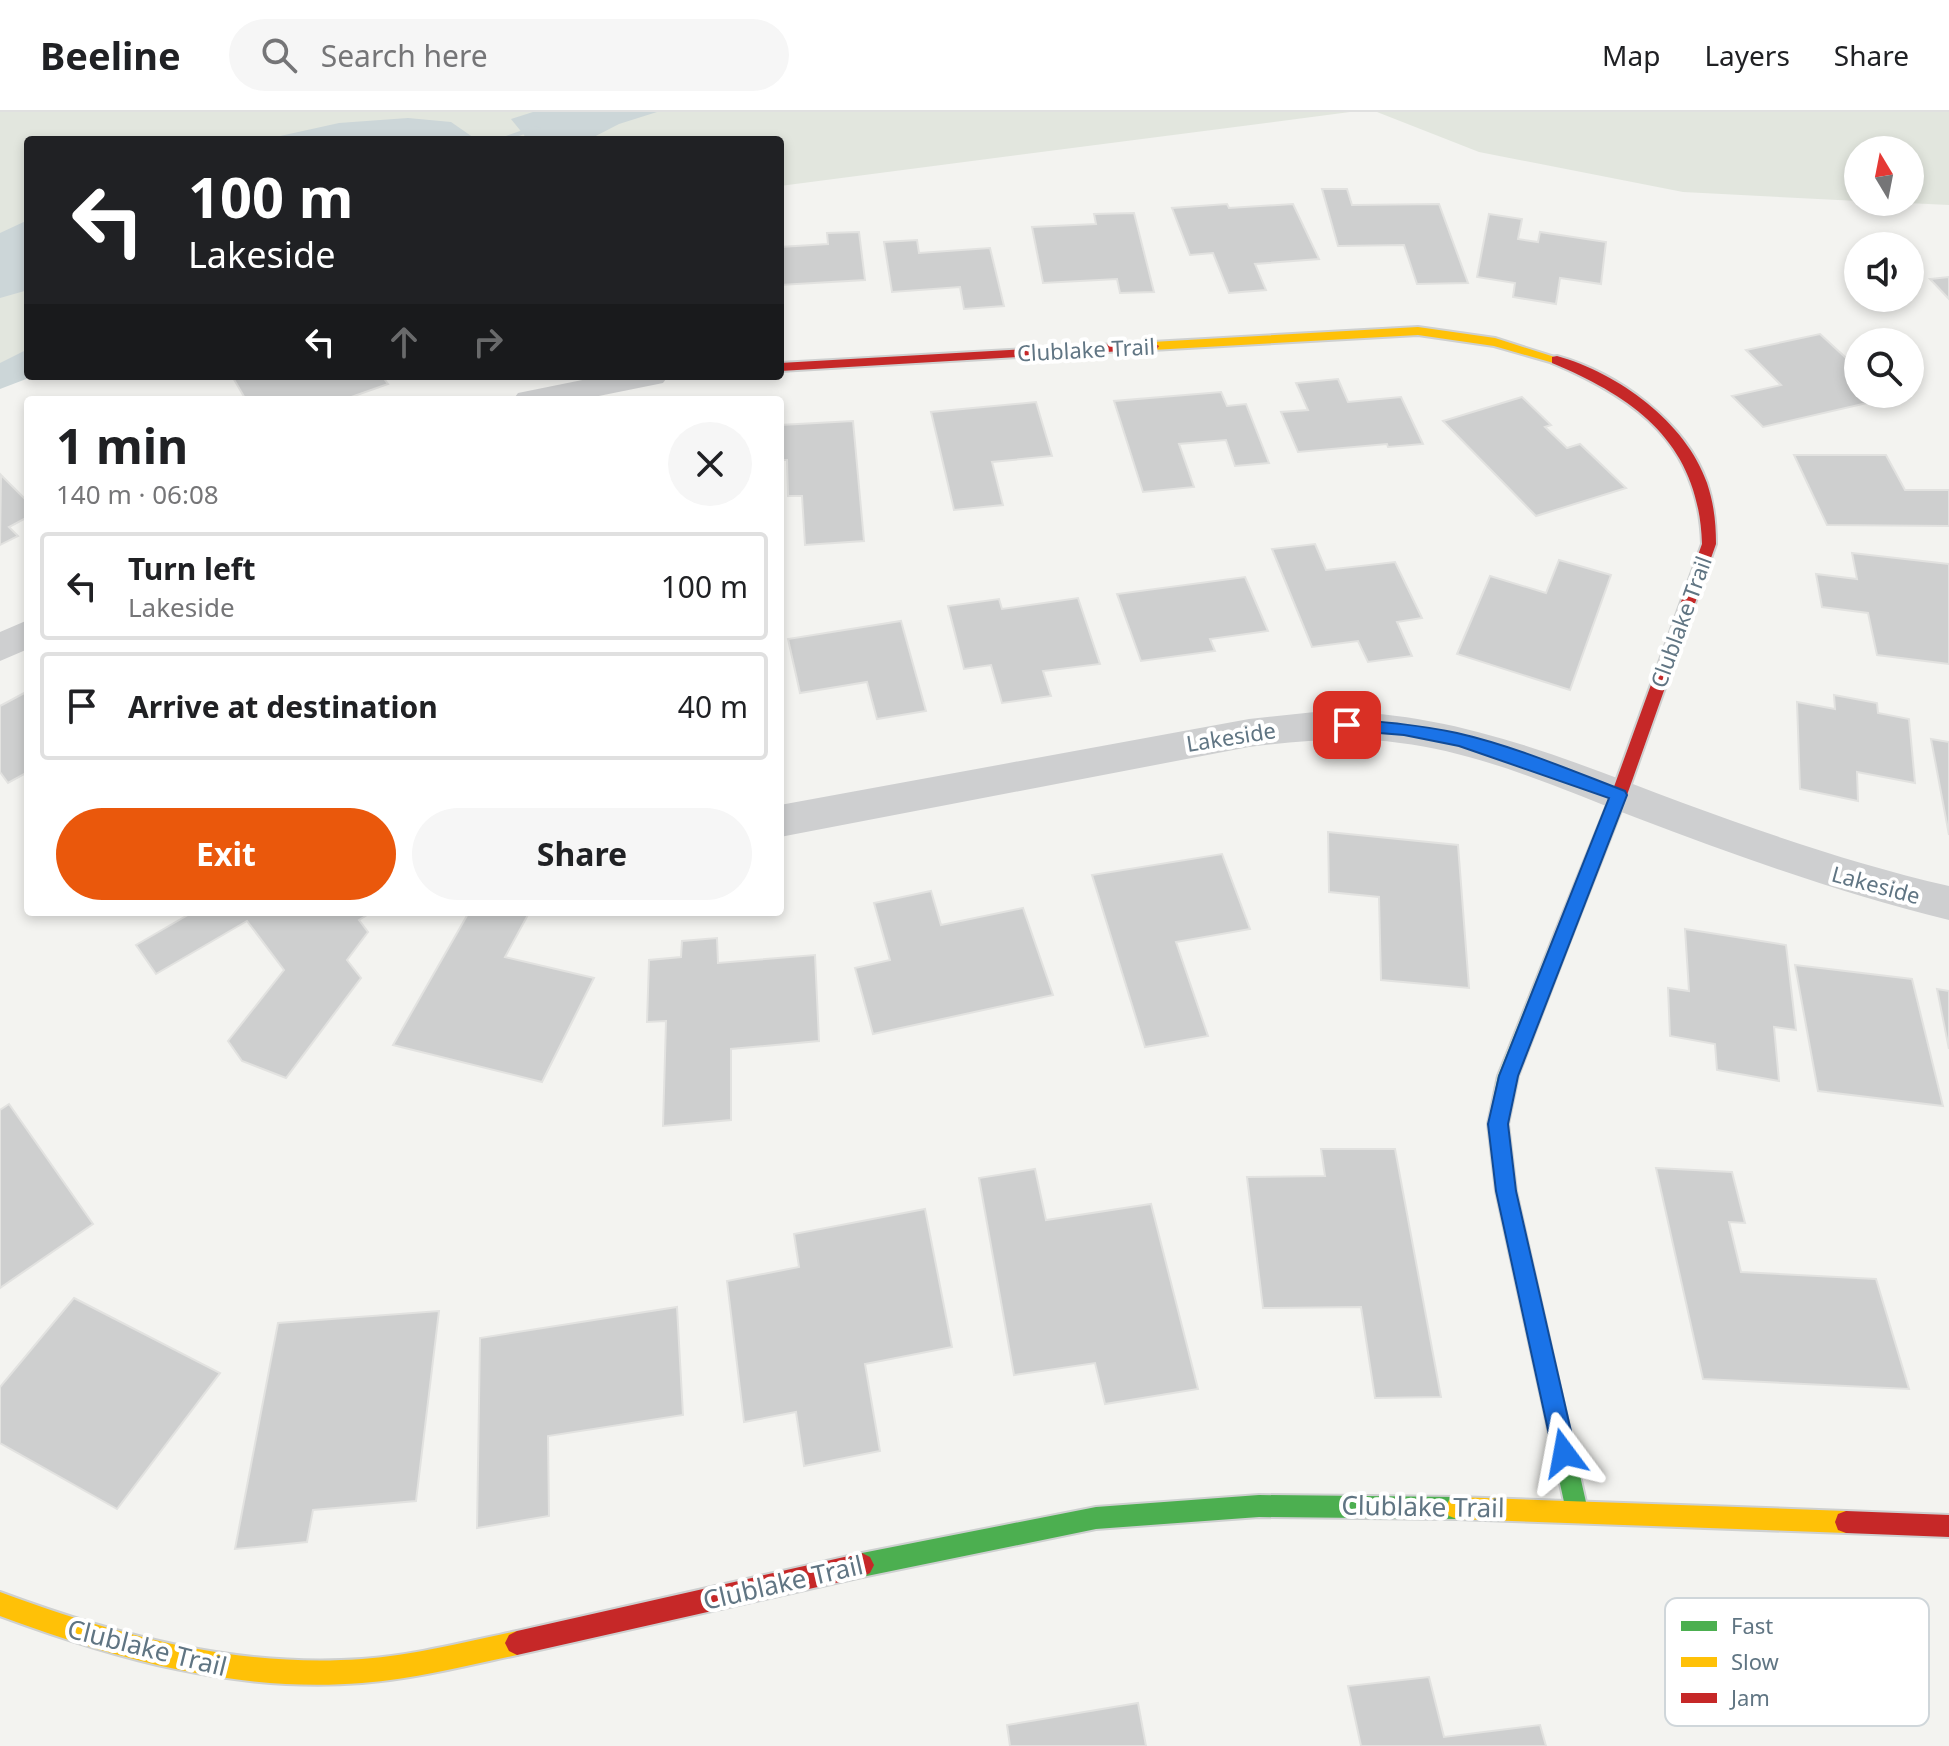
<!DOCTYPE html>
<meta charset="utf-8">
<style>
body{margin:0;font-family:"Noto Sans",sans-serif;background:#f6f6f6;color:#202124;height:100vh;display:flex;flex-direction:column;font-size:30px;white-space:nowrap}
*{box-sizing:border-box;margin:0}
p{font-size:26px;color:#757577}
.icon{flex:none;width:44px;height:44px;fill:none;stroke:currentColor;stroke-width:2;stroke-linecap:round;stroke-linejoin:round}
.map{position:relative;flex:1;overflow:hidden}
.details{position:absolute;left:24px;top:284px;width:760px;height:520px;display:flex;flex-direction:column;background:#fff;border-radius:8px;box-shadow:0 4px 12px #0003}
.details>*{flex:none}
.hud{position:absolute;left:24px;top:24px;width:760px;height:244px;border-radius:8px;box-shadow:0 4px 12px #0003;background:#202124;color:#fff;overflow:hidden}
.needle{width:52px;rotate:350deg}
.controls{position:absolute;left:1844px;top:24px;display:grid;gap:16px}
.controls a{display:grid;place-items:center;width:80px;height:80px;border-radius:50%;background:#fff;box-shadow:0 4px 12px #0003;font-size:40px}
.pin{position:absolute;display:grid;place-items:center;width:68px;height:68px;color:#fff;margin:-34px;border-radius:16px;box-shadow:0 4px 12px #0006}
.me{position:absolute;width:88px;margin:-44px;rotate:347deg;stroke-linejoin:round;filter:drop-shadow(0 0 6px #0008)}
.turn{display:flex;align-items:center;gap:28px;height:168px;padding:0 32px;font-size:36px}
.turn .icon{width:104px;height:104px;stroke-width:2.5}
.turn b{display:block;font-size:56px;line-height:68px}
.lanes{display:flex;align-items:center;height:76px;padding:0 32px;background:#0003;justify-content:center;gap:40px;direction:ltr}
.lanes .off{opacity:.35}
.round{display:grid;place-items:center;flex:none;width:84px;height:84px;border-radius:42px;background:#f6f6f6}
.summary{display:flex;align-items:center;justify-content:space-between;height:136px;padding:0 32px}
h1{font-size:48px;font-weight:700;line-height:60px}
.action{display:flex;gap:16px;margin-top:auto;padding:16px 32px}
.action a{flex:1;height:92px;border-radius:48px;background:#ea580c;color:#fff;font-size:32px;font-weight:700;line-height:92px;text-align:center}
.action a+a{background:#f6f6f6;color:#202124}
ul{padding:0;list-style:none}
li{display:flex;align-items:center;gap:24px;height:108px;margin:0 16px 12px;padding:0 16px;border:4px solid #e0e0e0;border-radius:8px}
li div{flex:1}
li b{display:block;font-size:30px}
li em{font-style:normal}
header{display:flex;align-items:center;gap:48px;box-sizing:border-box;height:112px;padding:0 40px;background:#fff;border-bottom:2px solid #e0e0e0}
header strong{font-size:38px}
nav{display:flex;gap:44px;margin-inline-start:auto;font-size:28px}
.search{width:560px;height:72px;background:#f6f6f6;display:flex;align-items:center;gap:20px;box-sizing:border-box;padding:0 28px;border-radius:44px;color:#757577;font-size:30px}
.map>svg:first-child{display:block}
</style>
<header>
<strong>Beeline</strong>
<div class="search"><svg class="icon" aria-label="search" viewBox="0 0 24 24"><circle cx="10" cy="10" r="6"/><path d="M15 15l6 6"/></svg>Search here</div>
<nav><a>Map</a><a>Layers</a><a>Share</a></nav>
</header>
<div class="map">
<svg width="1949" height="1634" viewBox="0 0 1949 1634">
<rect width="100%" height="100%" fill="#f3f3f0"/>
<!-- green -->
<g fill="#e2e6de">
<path d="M0 0H1350L780 74V28H28V255L0 263Z"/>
<path d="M1377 0H1949V93L1886 90H1910V38H1858V89L1683 80 1479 40Z"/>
</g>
<!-- water -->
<g fill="#ccd6d8">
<path d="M533 0H657L619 12 588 28H528L511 7Z"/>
<path d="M408 6 451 10 477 28H262L339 11Z"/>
<path d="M28 108V178L0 186V121Z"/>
<path d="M28 237V264H34L0 277V251Z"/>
</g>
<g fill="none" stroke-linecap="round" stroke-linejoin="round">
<!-- stream -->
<path fill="#ccd6d8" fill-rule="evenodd" d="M534 14 541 16 508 28H495Z"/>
</g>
<!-- building -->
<g fill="#cecfcf" stroke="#e2e2e0" stroke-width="2">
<path d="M1322 77H1347L1352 93 1439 92 1468 171 1417 172 1404 133 1338 134Z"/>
<path d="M1227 92 1229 96 1293 92 1319 147 1255 152 1266 178 1229 181 1213 141 1190 143 1172 96Z"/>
<path d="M1134 101 1154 180 1120 181 1117 167 1043 171 1032 115 1096 112 1094 102Z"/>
<path d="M1489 102 1522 107 1518 127 1538 130 1540 120 1606 130 1601 172 1560 166 1556 192 1513 185 1515 171 1477 165Z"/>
<path d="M859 120 865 168 780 173V135L828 132 827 121Z"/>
<path d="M917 128 919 141 990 136 1004 194 964 197 960 175 892 180 884 130Z"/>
<path d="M1949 165V187L1930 167Z"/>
<path d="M1820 222 1858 257V282H1885L1889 286 1763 315 1732 284 1781 273 1746 238Z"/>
<path d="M232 264H382L388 272 343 288H246Z"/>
<path d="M1338 267 1348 290 1401 285 1423 332 1388 335 1387 332 1298 340 1281 300 1308 298 1296 271Z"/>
<path d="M1221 280 1227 294 1246 292 1269 351 1235 354 1226 328 1179 332 1194 375 1143 380 1114 289Z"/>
<path d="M1522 285 1551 313 1545 315 1567 336 1580 332 1626 376 1536 404 1443 309Z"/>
<path d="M1036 290 1052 344 992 350 1003 393 954 398 931 300Z"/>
<path d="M853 309 864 429 805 433 802 384H788L787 348H780V313Z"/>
<path d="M1794 343H1886L1905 378H1949V414L1827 413Z"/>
<path d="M1 363 28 390V405L9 415 18 424 0 433Z"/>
<path d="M1315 432 1326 458 1395 450 1422 506 1397 510 1412 544 1368 550 1358 529 1312 535 1272 437Z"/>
<path d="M1852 441 1949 452V552L1877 543 1868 501 1822 495 1816 462 1857 467Z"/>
<path d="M1559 448 1611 463 1570 578 1457 542 1490 464 1546 481Z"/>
<path d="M1245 465 1268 519 1210 527 1215 539 1141 549 1117 482Z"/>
<path d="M1078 486 1100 552 1043 559 1051 584 1002 591 991 553 964 557 948 494 999 487 1002 497Z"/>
<path d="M901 509 926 599 877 607 867 570 800 581 788 527Z"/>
<path d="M28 579V660L8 671 0 660V594Z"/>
<path d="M1834 583 1877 591 1878 601 1909 607 1915 671 1857 660 1858 689 1800 677 1797 590 1835 597Z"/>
<path d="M1931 627 1949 630V723Z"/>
<path d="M1328 720 1458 733 1469 876 1381 868 1379 785 1329 780Z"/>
<path d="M1222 742 1250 817 1176 830 1208 924 1145 935 1092 763Z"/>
<path d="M931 779 941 813 1023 796 1053 883 873 922 855 856 890 848 874 791Z"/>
<path d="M193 800H372L359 808 368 820 347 848 361 866 286 966 242 949 228 929 284 858 247 809 156 862 136 833Z"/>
<path d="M469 800 529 801 505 845 594 866 542 970 393 933Z"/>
<path d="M1685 817 1786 833 1796 918 1774 915 1779 969 1717 958 1715 932 1670 924 1668 876 1689 879Z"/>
<path d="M717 826 718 851 815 843 819 929 731 937V1008L663 1014 666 909 647 910 649 848 681 845 682 829Z"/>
<path d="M1795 853 1912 867 1943 994 1818 979Z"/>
<path d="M1937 877 1949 879V937Z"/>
<path d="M9 992 93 1112 0 1176V998Z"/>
<path d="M1321 1037H1395L1441 1285 1375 1286 1361 1195 1263 1196 1247 1065 1325 1064Z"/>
<path d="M1656 1056 1732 1060 1745 1111 1729 1110 1741 1160 1876 1167 1909 1277 1703 1267Z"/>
<path d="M1035 1057 1046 1108 1151 1092 1198 1277 1105 1292 1095 1251 1014 1263 979 1066Z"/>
<path d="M925 1097 952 1235 865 1252 880 1339 804 1354 796 1300 744 1310 727 1169 799 1155 794 1122Z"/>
<path d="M74 1186 220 1261 117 1397 0 1331V1275Z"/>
<path d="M677 1195 683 1303 548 1324 549 1404 477 1416 480 1226Z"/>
<path d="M439 1199 416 1389 313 1398 307 1430 235 1437 278 1211Z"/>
<path d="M1429 1565 1444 1625 1540 1613 1546 1634H1361L1348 1574Z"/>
<path d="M1138 1591 1146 1634H1010L1007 1613Z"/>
</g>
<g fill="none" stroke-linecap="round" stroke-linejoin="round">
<!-- fast casing -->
<g stroke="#ced0d0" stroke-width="4">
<g id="fast">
<path d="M1564 814 1570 816 1573 821 1518 964 1508 1012 1516 1079 1588 1399 1585 1407 1577 1410 1569 1407 1566 1399 1496 1079 1488 1012 1498 964 1555 821 1558 816Z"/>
<path d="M1259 1383 1457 1385 1465 1388 1468 1396 1465 1404 1457 1407 1259 1405 1096 1417 862 1465 854 1461 850 1453 854 1445 862 1441 1096 1395Z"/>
</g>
</g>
<!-- slow casing -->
<g stroke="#ced0d0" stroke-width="4">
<g id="slow">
<path d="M1418 215 1495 226 1564 248 1557 252 1494 234 1418 223 1152 238 1145 234 1152 230Z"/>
<path d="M1457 1385 1846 1399 1854 1402 1857 1410 1854 1418 1846 1421 1457 1407 1449 1404 1446 1396 1449 1388Z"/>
<path d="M0 1480C116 1523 236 1556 362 1547 415 1543 465 1530 517 1519L525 1523 529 1531 525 1539 517 1543C465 1554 415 1567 362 1571 236 1581 116 1547 0 1504Z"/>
</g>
</g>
<!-- jam casing -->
<g stroke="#ced0d0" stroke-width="4">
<g id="jam">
<path d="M1152 230 1159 234 1157 237 780 259V251Z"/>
<path d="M1557 244C1618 261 1686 310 1707 371 1714 392 1716 411 1716 432L1627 683 1573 821 1570 826H1558L1555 821 1611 683 1702 432C1699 333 1638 287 1552 251V245Z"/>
<path d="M1846 1399 1949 1403V1425L1846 1421 1838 1418 1835 1410 1838 1402Z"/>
<path d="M862 1441 870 1445 874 1453 870 1461 862 1465 517 1543 509 1539 505 1531 509 1523 517 1519Z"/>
</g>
</g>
<!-- street -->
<g fill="#cecfd0" fill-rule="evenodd">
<path d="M602 264H668L663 271 579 288H513L518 281Z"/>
<path d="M28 508V537L0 549V520Z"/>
<path d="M1315 600C1445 595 1563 646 1683 691 1770 723 1858 753 1949 774V808C1842 782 1740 745 1637 706 1561 677 1482 641 1400 631 1350 624 1299 629 1249 635L780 725V693L1249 607Z"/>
</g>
<!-- fast -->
<use href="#fast" fill="#4caf50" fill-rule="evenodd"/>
<!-- slow -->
<use href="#slow" fill="#ffc107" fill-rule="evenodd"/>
<!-- jam -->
<use href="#jam" fill="#c62828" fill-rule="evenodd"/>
</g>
<!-- route -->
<path fill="#1a73e8" stroke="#114b97" stroke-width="2" d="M1347 607C1384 610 1420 613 1457 621 1514 634 1570 658 1625 679L1627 683 1518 964 1508 1012 1516 1079 1576 1341 1572 1349 1564 1352 1556 1349 1553 1341 1496 1079 1488 1012 1499 964 1609 686 1459 634 1404 623 1342 618 1339 613 1342 609Z"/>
<g text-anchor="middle" stroke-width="8" stroke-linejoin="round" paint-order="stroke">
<!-- street labels -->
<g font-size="22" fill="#607583" stroke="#fff">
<text transform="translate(1086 238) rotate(-3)" y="8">Clublake Trail</text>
<text transform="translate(1681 510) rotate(-70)" y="8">Clublake Trail</text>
<text transform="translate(1231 625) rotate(-9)" y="8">Lakeside</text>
<text transform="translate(1876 773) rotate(15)" y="8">Lakeside</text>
</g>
<!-- near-street labels -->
<g font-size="26" fill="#607583" stroke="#fff">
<text transform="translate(1423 1395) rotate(1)" y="9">Clublake Trail</text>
<text transform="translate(783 1471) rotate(-13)" y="9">Clublake Trail</text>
<text transform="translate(147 1536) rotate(14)" y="9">Clublake Trail</text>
</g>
</g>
<!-- legend -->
<rect x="1665" y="1486" width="264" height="128" rx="12" fill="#fff" stroke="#cfd6da" stroke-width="2"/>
<rect x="1681" y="1509" width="36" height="10" fill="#4caf50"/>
<rect x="1681" y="1545" width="36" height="10" fill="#ffc107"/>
<rect x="1681" y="1581" width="36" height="10" fill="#c62828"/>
<g font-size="22" fill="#607583">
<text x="1731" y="1522">Fast</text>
<text x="1731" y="1558">Slow</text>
<text x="1731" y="1594">Jam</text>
</g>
</svg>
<div class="controls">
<a><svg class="needle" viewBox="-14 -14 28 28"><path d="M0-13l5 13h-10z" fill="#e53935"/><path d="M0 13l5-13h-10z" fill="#757577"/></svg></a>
<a><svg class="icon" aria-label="sound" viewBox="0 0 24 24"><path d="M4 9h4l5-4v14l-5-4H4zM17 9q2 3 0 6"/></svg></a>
<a><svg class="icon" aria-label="search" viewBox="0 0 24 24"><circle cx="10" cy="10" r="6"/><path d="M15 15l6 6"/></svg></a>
</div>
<div class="pin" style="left:1347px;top:613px;background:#d93025"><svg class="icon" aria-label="arrive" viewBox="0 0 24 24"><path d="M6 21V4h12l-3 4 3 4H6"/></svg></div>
<svg class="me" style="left:1564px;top:1341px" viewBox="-20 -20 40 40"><path d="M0-17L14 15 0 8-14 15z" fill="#1a73e8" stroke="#fff" stroke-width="4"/></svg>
<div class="hud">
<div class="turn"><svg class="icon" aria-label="left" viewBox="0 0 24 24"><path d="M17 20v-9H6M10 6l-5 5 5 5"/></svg><div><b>100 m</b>Lakeside</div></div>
<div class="lanes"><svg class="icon" aria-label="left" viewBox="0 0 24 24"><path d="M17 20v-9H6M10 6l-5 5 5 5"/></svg><svg class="icon off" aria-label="ahead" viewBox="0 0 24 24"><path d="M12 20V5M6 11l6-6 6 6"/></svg><svg class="icon off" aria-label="right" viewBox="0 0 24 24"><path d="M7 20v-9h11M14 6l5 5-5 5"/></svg></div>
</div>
<section class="details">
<div class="summary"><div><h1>1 min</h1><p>140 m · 06:08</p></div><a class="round"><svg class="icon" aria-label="close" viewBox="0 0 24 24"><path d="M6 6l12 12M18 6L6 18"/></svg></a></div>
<ul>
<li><svg class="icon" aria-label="left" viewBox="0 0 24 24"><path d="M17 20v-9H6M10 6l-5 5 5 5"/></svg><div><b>Turn left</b><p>Lakeside</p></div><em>100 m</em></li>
<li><svg class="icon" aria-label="arrive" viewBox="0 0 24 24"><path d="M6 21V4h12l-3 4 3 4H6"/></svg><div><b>Arrive at destination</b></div><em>40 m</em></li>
</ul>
<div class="action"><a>Exit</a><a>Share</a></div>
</section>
</div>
